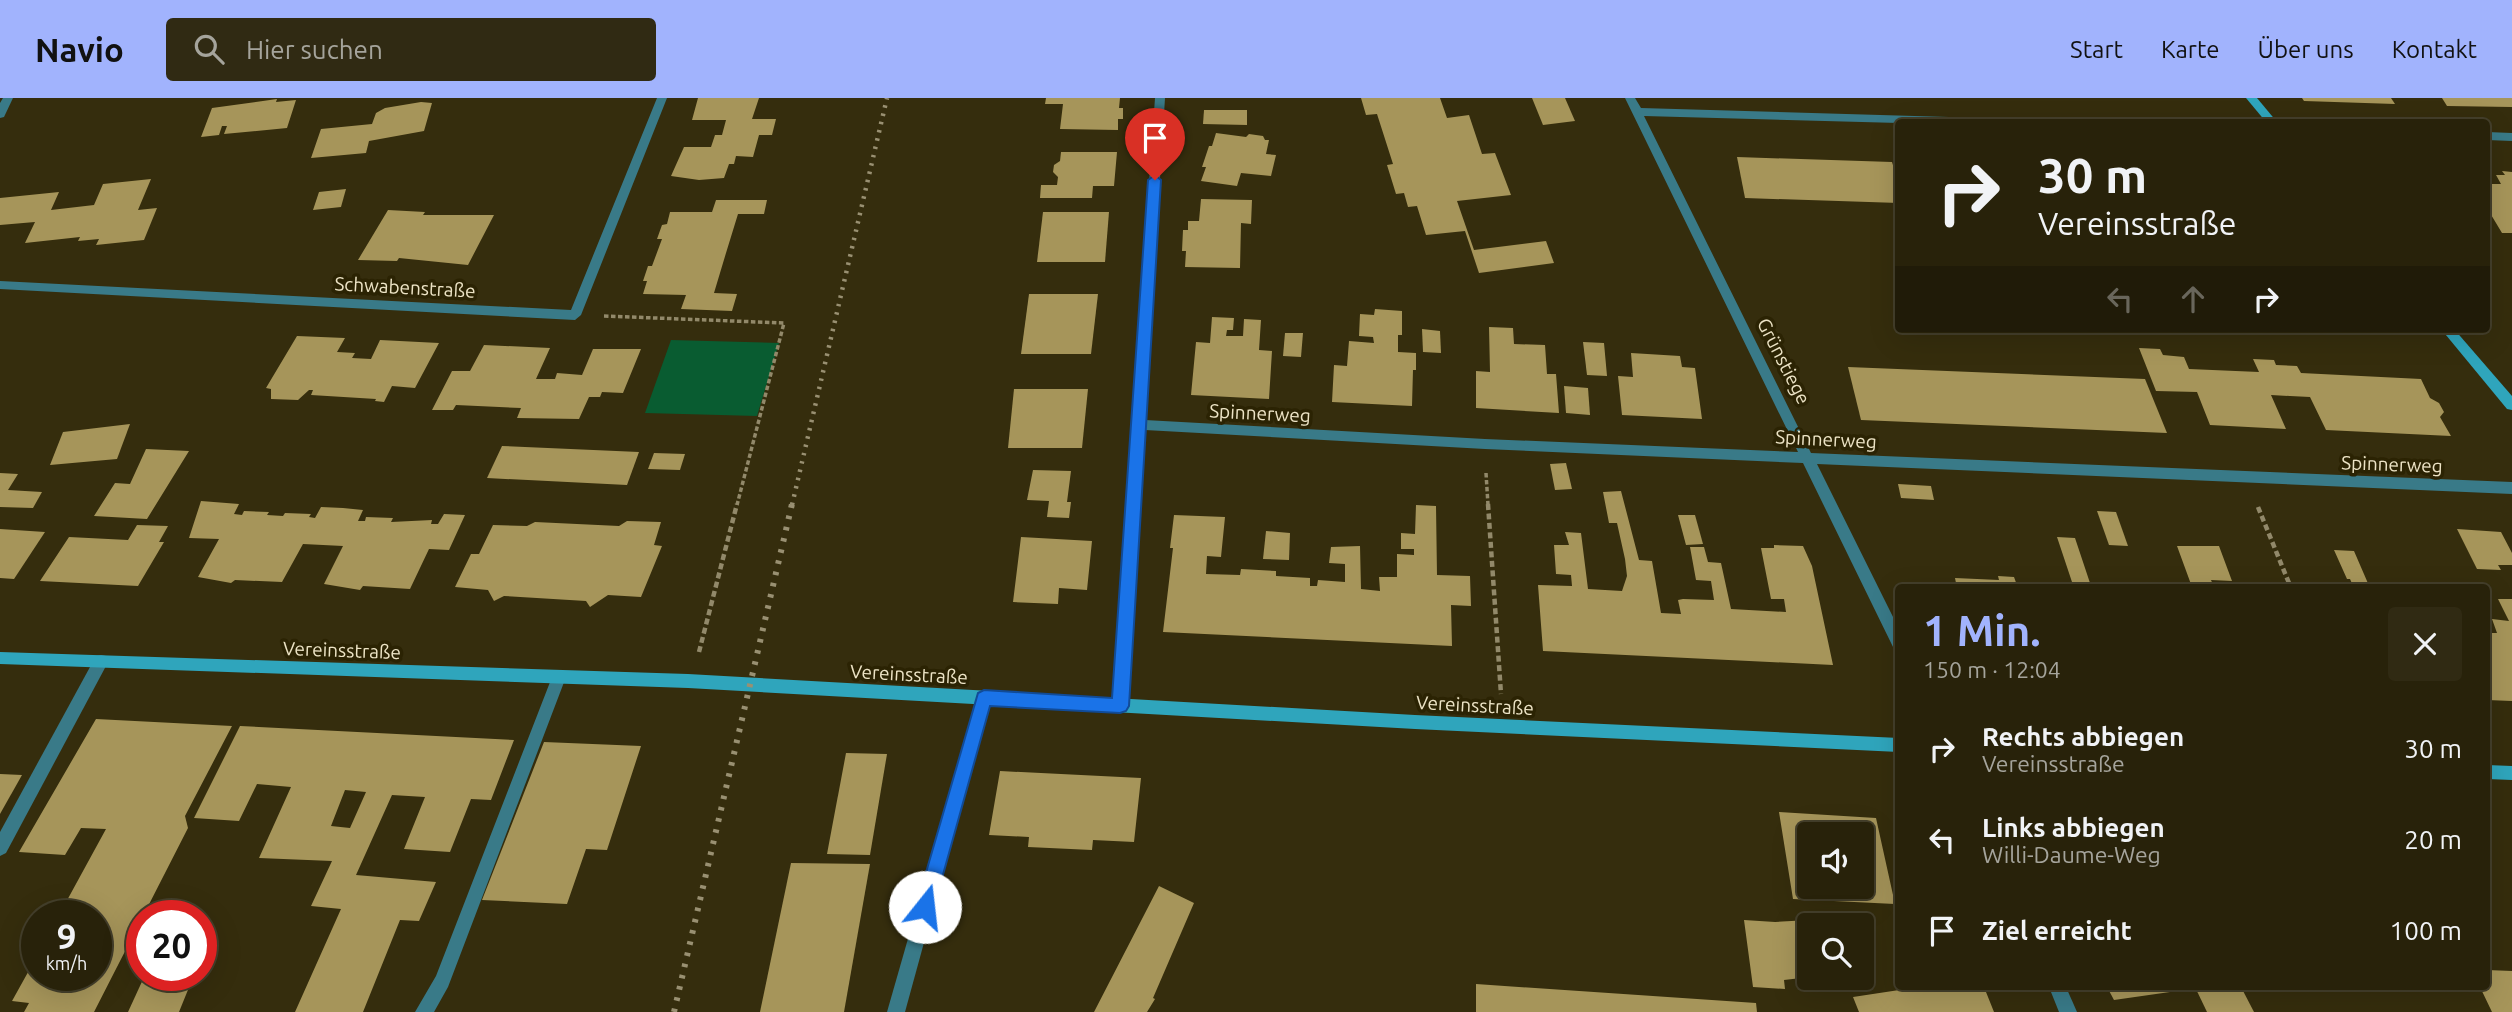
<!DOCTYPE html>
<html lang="de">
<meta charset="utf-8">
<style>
body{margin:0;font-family:Ubuntu,sans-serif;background:#302a13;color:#f1f3f6;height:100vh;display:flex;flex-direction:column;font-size:26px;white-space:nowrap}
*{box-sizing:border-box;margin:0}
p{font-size:23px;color:#a5a49c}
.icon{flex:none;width:38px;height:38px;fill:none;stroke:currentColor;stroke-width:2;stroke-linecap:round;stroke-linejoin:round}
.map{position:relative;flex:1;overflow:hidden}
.drawer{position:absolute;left:1895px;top:486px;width:595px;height:406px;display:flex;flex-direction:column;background:#28220a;border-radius:7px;box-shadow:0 7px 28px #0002,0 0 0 2px #443f2b}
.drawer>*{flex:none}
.top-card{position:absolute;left:1895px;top:21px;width:595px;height:214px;border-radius:7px;box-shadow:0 7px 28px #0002,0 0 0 2px #443f2b;background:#28220a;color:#f1f3f6;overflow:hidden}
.tools{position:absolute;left:1797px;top:724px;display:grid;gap:14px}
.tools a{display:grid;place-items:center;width:77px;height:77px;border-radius:7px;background:#28220a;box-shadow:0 7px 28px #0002,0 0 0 2px #443f2b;font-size:35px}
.speed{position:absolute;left:21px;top:802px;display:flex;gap:14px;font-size:35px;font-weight:700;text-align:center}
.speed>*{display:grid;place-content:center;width:91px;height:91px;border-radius:50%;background:#28220a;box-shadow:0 7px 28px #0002,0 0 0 2px #443f2b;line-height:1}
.speed small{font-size:18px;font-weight:400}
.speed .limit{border:10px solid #d22;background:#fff;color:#111}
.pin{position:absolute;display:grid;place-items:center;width:60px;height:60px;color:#fff;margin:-72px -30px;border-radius:50% 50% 50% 0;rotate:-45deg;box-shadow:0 0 7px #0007}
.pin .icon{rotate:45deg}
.me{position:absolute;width:77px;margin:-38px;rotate:16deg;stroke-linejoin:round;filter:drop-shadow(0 0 5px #0008)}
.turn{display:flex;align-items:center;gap:24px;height:147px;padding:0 28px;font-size:32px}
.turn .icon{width:91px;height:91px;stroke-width:2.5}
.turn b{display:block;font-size:49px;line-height:60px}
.lanes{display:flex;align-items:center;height:66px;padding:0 28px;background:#0003;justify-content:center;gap:35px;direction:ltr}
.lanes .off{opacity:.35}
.round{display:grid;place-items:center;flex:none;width:74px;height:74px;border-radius:7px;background:#302a13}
.summary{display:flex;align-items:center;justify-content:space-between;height:119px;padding:0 28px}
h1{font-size:42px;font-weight:600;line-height:52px;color:#a1b3fd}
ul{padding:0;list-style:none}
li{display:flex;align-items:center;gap:21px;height:91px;padding:0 28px}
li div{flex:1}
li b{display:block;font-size:26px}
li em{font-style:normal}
header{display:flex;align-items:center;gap:42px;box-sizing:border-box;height:98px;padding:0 35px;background:#a1b3fd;color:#111}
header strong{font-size:33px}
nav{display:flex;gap:38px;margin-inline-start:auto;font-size:24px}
.search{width:490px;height:63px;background:#302a13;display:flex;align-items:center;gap:18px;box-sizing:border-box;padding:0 24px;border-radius:7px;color:#a5a49c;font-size:26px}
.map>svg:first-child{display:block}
</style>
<header>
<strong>Navio</strong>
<div class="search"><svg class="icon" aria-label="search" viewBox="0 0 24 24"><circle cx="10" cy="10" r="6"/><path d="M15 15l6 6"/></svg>Hier suchen</div>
<nav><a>Start</a><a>Karte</a><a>Über uns</a><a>Kontakt</a></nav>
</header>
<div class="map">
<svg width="2512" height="914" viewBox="0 0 2512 914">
<rect width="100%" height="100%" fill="#352d0d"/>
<!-- green -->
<path fill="#095c31" d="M671 242 779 245 757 318 645 315Z"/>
<!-- building -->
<g fill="#a6955a" fill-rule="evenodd">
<path d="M698 0H759L752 21H776L772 37H759L753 59 736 58 734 66H729L724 80 699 82 671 78 684 49H711L715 37H722L726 22H692Z"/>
<path d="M1046 0H1120L1119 10H1123V21H1118V32L1060 31 1063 6H1045Z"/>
<path d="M1361 0H1440L1447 20 1469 17 1482 56 1495 55 1511 97 1457 103 1474 152 1546 143 1554 165 1479 175 1465 133 1426 137 1417 108 1408 109 1404 95 1396 96 1387 67 1393 66 1377 16 1366 17Z"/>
<path d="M1532 0H1565L1575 23 1543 27Z"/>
<path d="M2302 0H2391L2395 6 2304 3Z"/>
<path d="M2442 0H2512V9L2447 8Z"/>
<path d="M277 1 276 4 296 2 287 30 224 36 227 28H222L219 37 201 39 212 10Z"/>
<path d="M421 4 432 5 424 33 369 43 366 55 311 60 321 31 372 26 376 15 385 10Z"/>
<path d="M1204 12H1247V27L1203 26Z"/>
<path d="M1216 35 1246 39 1249 36 1263 38 1265 42H1269L1266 56 1276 57 1271 78 1241 75 1237 88 1201 83 1206 69H1202L1209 48H1212Z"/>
<path d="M1061 54H1117L1114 88H1093L1092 100H1040L1041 87H1057L1058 79 1053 74 1054 67 1060 63Z"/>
<path d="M1737 59 1892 64 1899 87V105L1745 100Z"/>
<path d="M2502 73 2512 74V135H2502L2487 110V86H2501L2496 77H2505Z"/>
<path d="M151 81 138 112 157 110 144 142 96 147 99 141 78 143 80 139 25 145 35 124 0 127V100L59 94 51 112 94 107 103 86Z"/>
<path d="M346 91 341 109 313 112 319 94Z"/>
<path d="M1201 101 1252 102 1251 126 1241 125 1240 170 1185 169 1186 153H1182L1183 132H1188V123H1199Z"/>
<path d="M716 102H767L764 116H738L726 155 714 195 737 196 732 213 681 211 686 197 643 196 647 183H643L648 168H652L662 141H657L662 127 667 126 670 114H712Z"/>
<path d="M388 112 425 114 423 117H494L468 167 399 160 397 163 358 162Z"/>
<path d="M1043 114H1109L1105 164H1037Z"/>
<path d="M1029 196H1098L1091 256H1021Z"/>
<path d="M1375 211 1402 213V237H1398V254L1416 255V272H1413L1412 308 1332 304 1334 267 1347 268 1349 243 1374 245 1373 239 1359 238 1360 216 1374 217Z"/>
<path d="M1212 219 1234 220 1233 232H1227L1226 238H1243L1244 221 1261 222 1259 252 1272 253 1269 301 1191 297 1196 244 1210 245Z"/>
<path d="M1489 229 1513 230 1514 246 1545 247 1547 276H1556L1559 315 1476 310V273L1490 274Z"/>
<path d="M1422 231 1440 233 1441 255 1423 254Z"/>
<path d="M1285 235H1303L1301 259 1283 258Z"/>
<path d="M297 238 345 240 337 254 355 255 352 260 371 261 380 242 439 245 415 290 392 288 384 304 375 303 376 301 311 297 313 292H309L298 302 271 301V291L266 290Z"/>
<path d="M1583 244 1604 245 1607 278 1587 277Z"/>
<path d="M484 247 550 250 536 281H555L557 275 582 277 593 251H641L623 295 602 294 600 299H589L579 321 517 320 521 310 456 307 453 312H432L452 273H470Z"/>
<path d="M2139 250 2160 251 2163 257 2184 259 2189 271 2259 274 2253 261 2274 262 2276 267 2297 268 2301 275 2421 281 2430 300 2439 305 2444 314 2440 319 2451 338 2326 332 2310 299 2290 298 2271 297 2286 331 2210 327 2197 294 2156 293Z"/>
<path d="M1631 255 1680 258 1682 269 1695 270 1702 321 1622 317 1618 278 1633 279Z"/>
<path d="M1848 269 2145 281 2167 335 1861 322Z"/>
<path d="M1564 288 1588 290 1590 317 1566 315Z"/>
<path d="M1014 291H1088L1082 350H1008Z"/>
<path d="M130 326 117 361 50 367 63 334Z"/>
<path d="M502 348 639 354 627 387 487 380Z"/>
<path d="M146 351 189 353 147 421 94 418 115 385 130 386Z"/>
<path d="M654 355 685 356 680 372 648 371Z"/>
<path d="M1566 365 1572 391 1555 392 1550 366Z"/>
<path d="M1033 372 1071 373 1067 404H1071L1069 420 1047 419 1049 403 1027 402Z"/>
<path d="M0 375 18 376 8 392 42 394 33 410 0 409Z"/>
<path d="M1898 386 1931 388 1934 402 1901 400Z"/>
<path d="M1621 393 1639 462 1652 463 1661 515 1681 516 1678 502 1683 501 1714 502 1711 483 1696 482 1690 449H1704L1708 464 1721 465 1731 511 1786 514 1784 501H1771L1761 450H1774V447L1803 448 1812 468 1833 567 1543 553 1538 487 1572 488 1571 477 1556 476 1554 447H1569L1565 434 1581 435 1588 491 1622 493 1627 478 1625 461 1617 425H1609L1603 394Z"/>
<path d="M201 403 239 406 234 416 242 417 244 413 269 414 267 417 283 418 285 415 311 416 309 419 315 420 321 409 343 410 363 412 358 423H365L366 419 393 420 391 424 432 422 431 426H438L444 416 465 417 449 452 429 451 410 491 363 488 360 492 324 486 343 448 303 446 282 484 235 482 231 485 198 479 219 441 189 440Z"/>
<path d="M1416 407 1436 408 1437 477 1470 478 1471 508 1451 507 1452 548 1163 534 1173 450H1170L1174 417 1225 419 1221 459 1207 458 1206 476 1240 477 1241 471 1276 473V478L1310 480V488H1317L1318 482 1345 484V466L1329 465 1331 449 1360 448 1361 491 1380 493 1379 479H1397V456L1414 457V451H1401V435L1415 436Z"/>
<path d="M2097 413 2116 414 2128 448 2109 447Z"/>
<path d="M1678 417H1695L1703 446 1686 447Z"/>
<path d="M627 423 661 424 654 447 662 448 641 499 608 497 590 509 586 503 504 498 494 503 488 492 455 489 471 456H479L493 427 527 428 535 424 619 428Z"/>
<path d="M137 427 168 428 159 444H164L138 488 40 483 69 439 128 442Z"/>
<path d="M0 431 45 434 14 481 0 480Z"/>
<path d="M2457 431 2501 434 2512 455V467H2498L2501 472 2477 471Z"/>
<path d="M1266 433 1290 435 1289 462 1263 461Z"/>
<path d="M1021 439 1092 443 1087 492 1059 490 1058 506 1013 504Z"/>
<path d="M2057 439 2075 440 2090 485H2084L2086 490H2060L2058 484H2072Z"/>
<path d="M2177 448H2219L2232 483 2211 482 2214 489H2192Z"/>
<path d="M2334 452 2354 453 2370 490H2354L2350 481H2347Z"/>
<path d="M1998 478 2014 479 2018 490H1957L1955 480 1999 482Z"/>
<path d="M2129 485 2156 486 2157 490H2130Z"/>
<path d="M2498 501H2512V603L2487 602V535H2497L2492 521 2509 523Z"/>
<path d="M96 621 232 628 185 718 188 730 94 914H24L29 905 12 903 37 858V877H96V817H59L106 731 81 730 65 757 19 754Z"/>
<path d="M240 628 514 642 491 702 471 701 450 754 404 751 425 699 392 697 356 777 436 784 419 823 400 822 363 914H295L341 811 311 808 332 763 259 760 291 689 257 686 239 723 194 720ZM345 692 366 694 350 730 331 728Z"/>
<path d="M544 644 641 648 607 752 586 751 567 806 482 802Z"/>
<path d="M846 655 887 656 870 757 827 756Z"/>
<path d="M1000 673 1141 680 1134 744 1093 742 1092 752 1028 749 1029 739 989 737Z"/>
<path d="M0 676 22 677 0 716Z"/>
<path d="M1779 714 1876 720 1895 806 1793 801ZM1810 737H1862V789H1810Z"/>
<path d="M791 765 870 766 844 914H760Z"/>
<path d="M1159 788 1194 805 1153 900 1155 901 1147 914H1094Z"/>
<path d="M1827 821 1829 828H1810V879L1784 882 1785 891 1753 889 1744 822 1775 824Z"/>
<path d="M2487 872 2512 873V914H2492L2480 889H2487Z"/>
<path d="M145 877H194L179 914H128Z"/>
<path d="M1476 886 1756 905 1757 914H1476Z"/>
<path d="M1919 889H1984L1994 914H1859L1853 899Z"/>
<path d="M2107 889H2175L2177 893 2114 902Z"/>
<path d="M2195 889H2241L2254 914H2207Z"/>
</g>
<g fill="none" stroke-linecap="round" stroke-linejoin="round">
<!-- path-far1 -->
<g stroke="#92896a" stroke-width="3.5" stroke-dasharray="4.5 2.5" stroke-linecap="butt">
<path d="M604 218 784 225 737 407"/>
<path d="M1486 375 1488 407"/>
</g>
<!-- path -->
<g stroke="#92896a" stroke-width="4.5" stroke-dasharray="6 3.5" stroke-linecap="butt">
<path d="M1488 406 1501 596"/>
<path d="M2258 409 2291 490"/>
<path d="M699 554 737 406"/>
</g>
<!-- lane -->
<g fill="#397a88" fill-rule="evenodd">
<path d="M101 557 106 558 108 563 106 568 6 755 0 758V734L96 558Z"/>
<path d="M559 572 564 574 566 579 448 889 434 914H415L436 878 552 579 554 574Z"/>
<path d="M984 593 989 595 991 600 905 914H887L977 600 979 595Z"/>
</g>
<!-- street -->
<g fill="#397a88" fill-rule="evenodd">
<path d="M3 0H13L4 19 0 20V5Z"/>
<path d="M657 0H667L581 217 575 222 0 191V183L571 212Z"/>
<path d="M1155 0H1165L1145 322 1485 341 1798 354 1625 0H1635L1641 10 1983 20 1989 24 1899 25 1644 18 1811 355 2512 384V396L1817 366 1899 531V552L1894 551 1803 365 1485 351 1145 332 1128 608 1125 613 1120 615 1115 613 1112 608Z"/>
<path d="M2487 34 2512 35V43L2487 42Z"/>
<path d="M2049 889H2066L2077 914H2059Z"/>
</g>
<!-- secondary -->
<g fill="#2fa5bc" fill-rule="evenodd">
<path d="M2246 0H2257L2277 24H2266Z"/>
<path d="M2441 231H2454L2512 298V312L2507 311Z"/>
<path d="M0 554 688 576 1415 617 1899 640V654L1415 631 688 590 0 566Z"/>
<path d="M2487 667 2512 668V682L2487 681Z"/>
</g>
<!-- rail-far1 -->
<path stroke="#999072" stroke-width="4.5" stroke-dasharray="2.5 6" stroke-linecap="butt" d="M792 407 887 0"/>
<!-- rail -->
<path stroke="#999072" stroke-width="6" stroke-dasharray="3.5 8" stroke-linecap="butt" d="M674 914 792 406"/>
</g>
<!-- route -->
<path fill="#1a73e8" stroke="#114b97" stroke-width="2" d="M1155 77 1161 82 1129 608 1126 613 1120 615 990 608 934 809 932 816 925 818 918 816 916 809 978 595 984 592 1112 600 1148 82Z"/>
<g text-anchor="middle" stroke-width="7" stroke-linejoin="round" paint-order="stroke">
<!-- street labels -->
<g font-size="19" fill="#ece3c5" stroke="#2b2303">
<text transform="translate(405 189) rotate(3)" y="7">Schwabenstraße</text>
<text transform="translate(1784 263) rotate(63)" y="7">Grünstiege</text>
<text transform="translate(1260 315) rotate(3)" y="7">Spinnerweg</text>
<text transform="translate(1826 341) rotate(3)" y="7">Spinnerweg</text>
<text transform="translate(2392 366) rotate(2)" y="7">Spinnerweg</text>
<text transform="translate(342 552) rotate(2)" y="7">Vereinsstraße</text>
<text transform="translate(909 576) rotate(3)" y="7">Vereinsstraße</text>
<text transform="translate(1475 607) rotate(3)" y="7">Vereinsstraße</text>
</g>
</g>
</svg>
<div class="tools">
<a><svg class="icon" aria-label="sound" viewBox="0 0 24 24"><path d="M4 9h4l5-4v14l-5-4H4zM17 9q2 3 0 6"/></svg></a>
<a><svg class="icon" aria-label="search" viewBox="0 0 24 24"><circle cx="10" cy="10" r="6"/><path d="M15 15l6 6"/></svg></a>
</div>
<div class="speed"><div>9<small>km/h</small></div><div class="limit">20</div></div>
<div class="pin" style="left:1155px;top:82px;background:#d93025"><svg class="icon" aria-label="arrive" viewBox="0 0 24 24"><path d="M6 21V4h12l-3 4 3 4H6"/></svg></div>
<svg class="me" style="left:925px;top:809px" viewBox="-20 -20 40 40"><circle r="19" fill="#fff"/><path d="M0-13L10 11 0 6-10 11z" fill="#1a73e8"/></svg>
<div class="top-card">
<div class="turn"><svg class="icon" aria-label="right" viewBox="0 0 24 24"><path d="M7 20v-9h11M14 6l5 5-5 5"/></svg><div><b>30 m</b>Vereinsstraße</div></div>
<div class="lanes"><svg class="icon off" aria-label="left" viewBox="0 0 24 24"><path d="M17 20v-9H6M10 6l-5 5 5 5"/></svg><svg class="icon off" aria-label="ahead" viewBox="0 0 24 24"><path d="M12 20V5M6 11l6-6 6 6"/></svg><svg class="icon" aria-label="right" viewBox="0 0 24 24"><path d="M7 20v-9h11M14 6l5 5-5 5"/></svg></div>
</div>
<section class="drawer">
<div class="summary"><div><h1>1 Min.</h1><p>150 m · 12:04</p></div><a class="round"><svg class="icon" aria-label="close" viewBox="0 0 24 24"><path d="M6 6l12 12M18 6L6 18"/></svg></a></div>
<ul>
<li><svg class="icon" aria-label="right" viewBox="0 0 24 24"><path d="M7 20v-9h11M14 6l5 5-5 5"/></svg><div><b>Rechts abbiegen</b><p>Vereinsstraße</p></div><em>30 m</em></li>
<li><svg class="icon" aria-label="left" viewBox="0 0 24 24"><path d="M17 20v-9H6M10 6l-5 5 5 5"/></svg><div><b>Links abbiegen</b><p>Willi-Daume-Weg</p></div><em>20 m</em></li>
<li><svg class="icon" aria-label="arrive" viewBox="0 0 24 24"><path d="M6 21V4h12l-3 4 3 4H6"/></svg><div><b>Ziel erreicht</b></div><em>100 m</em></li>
</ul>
</section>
</div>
